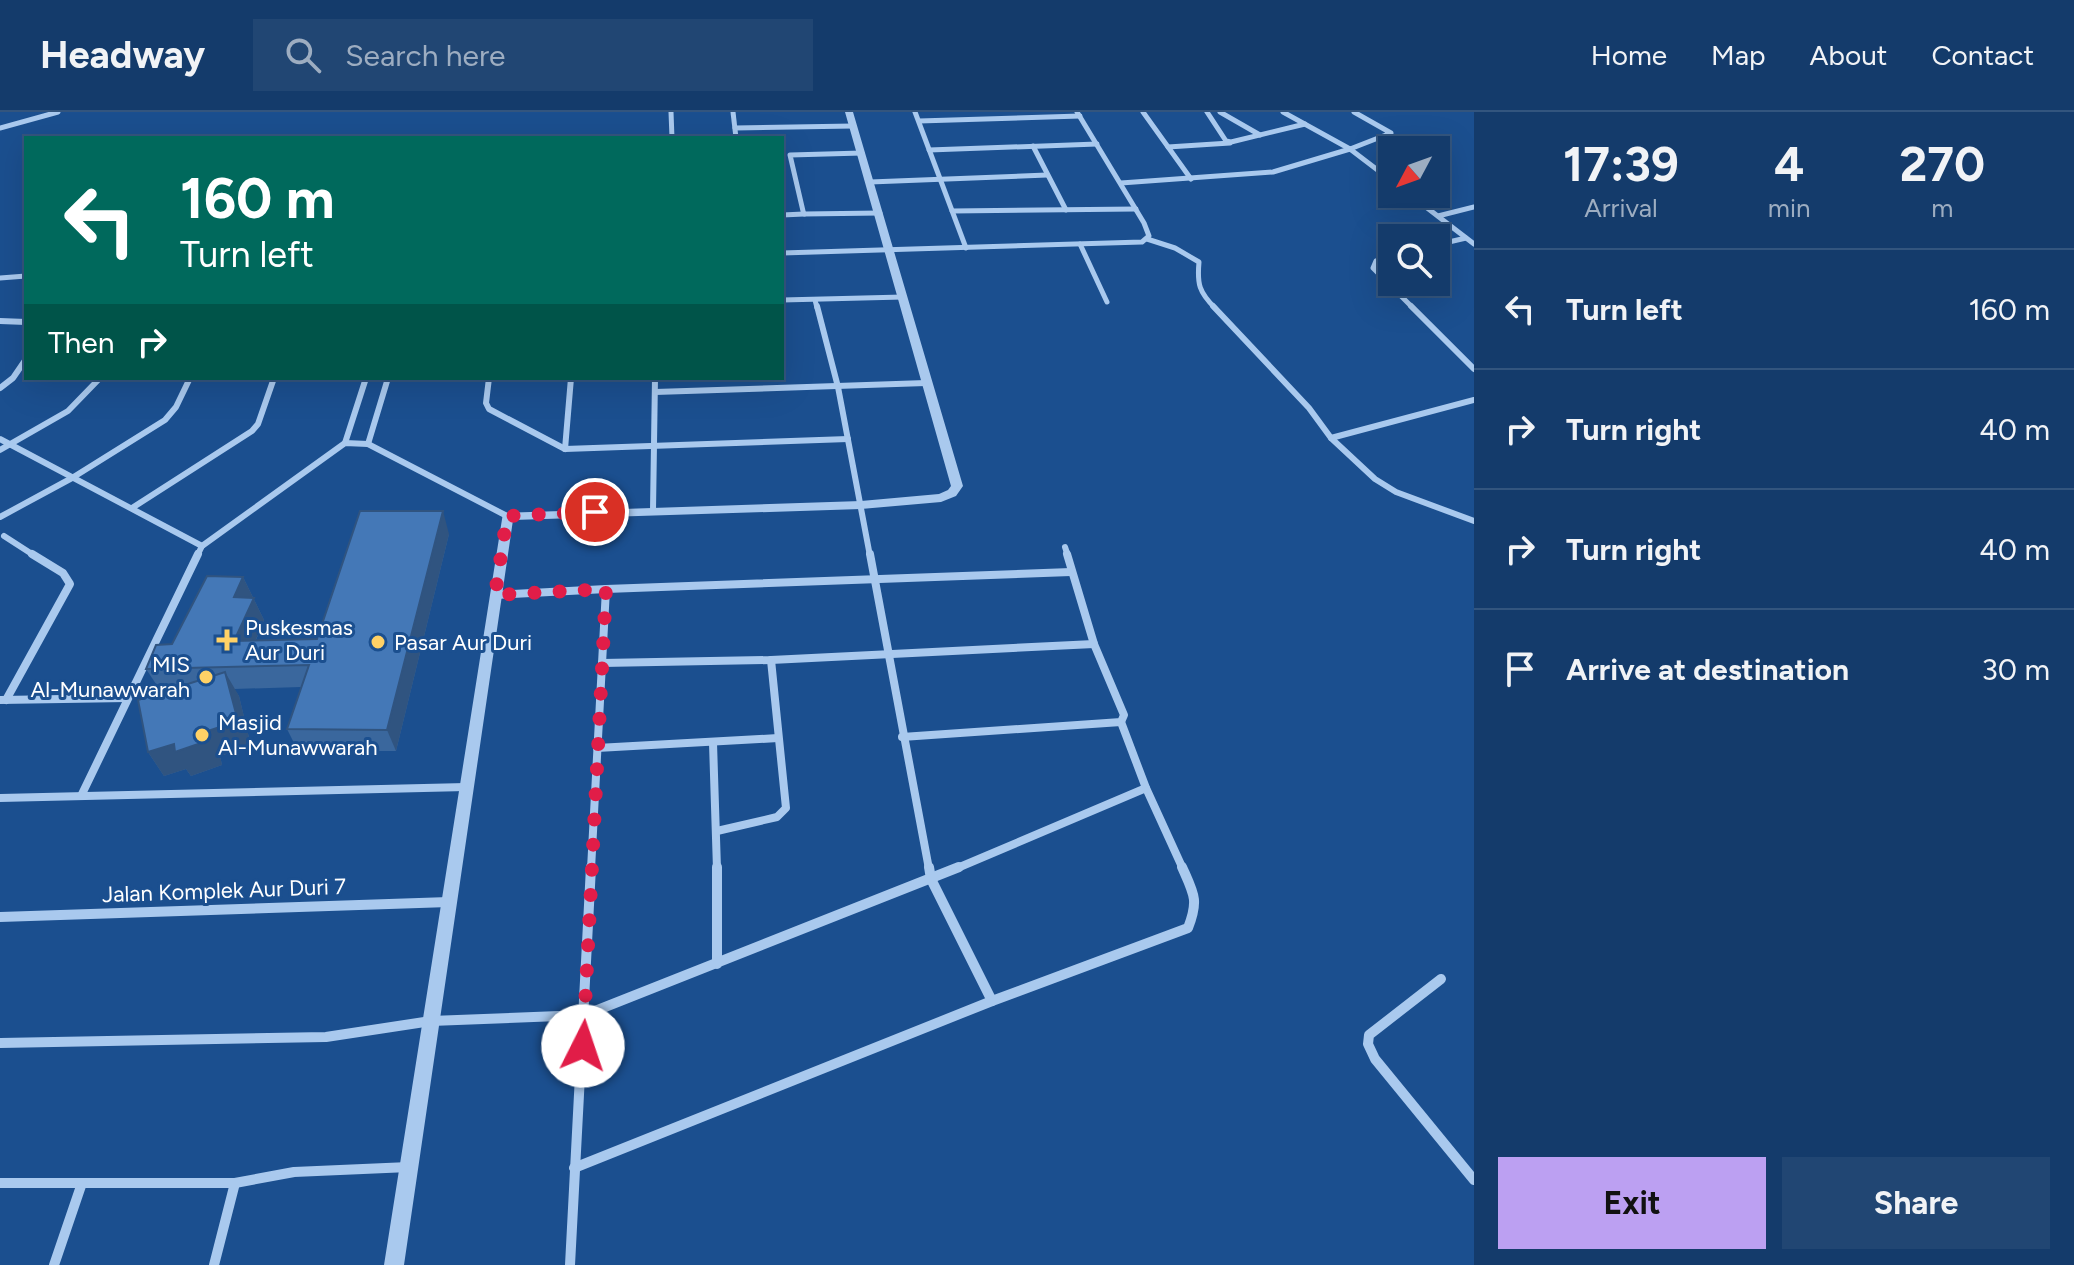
<!DOCTYPE html>
<style>
body{margin:0;font-family:Figtree,sans-serif;background:#214673;color:#f1f3f6;height:100vh;display:flex;flex-direction:column;font-size:30px;white-space:nowrap}
*{box-sizing:border-box;margin:0}
p{font-size:26px;color:#9dadc1}
.icon{flex:none;width:44px;height:44px;fill:none;stroke:currentColor;stroke-width:2;stroke-linecap:round;stroke-linejoin:round}
.map{position:relative;flex:1;overflow:hidden}
.details{display:flex;flex-direction:column;background:#143b6b;width:600px}
.details>*{flex:none}
.banner{position:absolute;left:24px;top:24px;width:760px;height:244px;border-radius:0px;box-shadow:0 8px 32px #0002,0 0 0 2px #33557e;background:#00695c;color:#fff;overflow:hidden}
.needle{width:52px;rotate:229deg}
.controls{position:absolute;left:1378px;top:24px;display:grid;gap:16px}
.controls a{display:grid;place-items:center;width:72px;height:72px;border-radius:0px;background:#143b6b;box-shadow:0 8px 32px #0002,0 0 0 2px #33557e;font-size:40px}
.pin{position:absolute;display:grid;place-items:center;width:68px;height:68px;color:#fff;margin:-34px;border:4px solid #fff;border-radius:50%;box-shadow:0 2px 8px #0007}
.me{position:absolute;width:88px;margin:-44px;rotate:4deg;stroke-linejoin:round;filter:drop-shadow(0 0 6px #0008)}
.turn{display:flex;align-items:center;gap:28px;height:168px;padding:0 24px;font-size:36px}
.turn .icon{width:104px;height:104px;stroke-width:2.5}
.turn b{display:block;font-size:56px;line-height:68px}
.then{display:flex;align-items:center;height:76px;padding:0 24px;background:#0003;gap:16px;font-size:30px}
.eta{display:flex;justify-content:space-evenly;align-items:center;height:136px;text-align:center}
.eta b{font-size:48px;font-weight:700;line-height:56px}
.cta{display:flex;gap:16px;margin-top:auto;padding:16px 24px}
.cta a{flex:1;height:92px;border-radius:0px;background:#bca0f2;color:#111;font-size:32px;font-weight:700;line-height:92px;text-align:center}
.cta a+a{background:#214673;color:#f1f3f6}
ul{padding:0;list-style:none}
li{display:flex;align-items:center;gap:24px;height:120px;padding:0 24px;border-top:2px solid #33557e}
li div{flex:1}
li b{display:block;font-size:30px}
li em{font-style:normal}
header{display:flex;align-items:center;gap:48px;box-sizing:border-box;height:112px;padding:0 40px;background:#143b6b;border-bottom:2px solid #33557e}
header strong{font-size:38px}
nav{display:flex;gap:44px;margin-inline-start:auto;font-size:28px}
.search{width:560px;height:72px;background:#214673;display:flex;align-items:center;gap:20px;box-sizing:border-box;padding:0 28px;border-radius:0px;color:#9dadc1;font-size:30px}
main{display:flex;flex:1;min-height:0}
.map>svg:first-child{display:block}
</style>
<header>
<strong>Headway</strong>
<div class="search"><svg class="icon" aria-label="search" viewBox="0 0 24 24"><circle cx="10" cy="10" r="6"/><path d="M15 15l6 6"/></svg>Search here</div>
<nav><a>Home</a><a>Map</a><a>About</a><a>Contact</a></nav>
</header>
<main>
<div class="map">
<svg width="1474" height="1153" viewBox="0 0 1474 1153">
<rect width="100%" height="100%" fill="#1b4f8f"/>
<g fill="none" stroke-linecap="round" stroke-linejoin="round">
<!-- minor-far3 -->
<g stroke="#a9c9ee" stroke-width="5">
<path d="M671 0 672 26"/>
<path d="M733 0 736 26"/>
<path d="M915 0 966 136"/>
<path d="M1143 0 1191 67"/>
<path d="M1207 0 1226 29 1231 30 1305 12"/>
<path d="M1220 0 1260 23"/>
<path d="M919 9 1080 4"/>
<path d="M0 16 58 0"/>
<path d="M735 16 853 14"/>
<path d="M1033 34 1066 98"/>
<path d="M1168 35 1230 31"/>
<path d="M1350 37 1391 21 1354 0"/>
<path d="M1350 37 1392 69"/>
<path d="M929 38 1097 32"/>
<path d="M862 41 790 43 803 99 804 102 880 101"/>
<path d="M870 70 1047 63"/>
<path d="M1121 71 1273 60 1350 37 1283 0"/>
<path d="M1409 82 1474 132"/>
<path d="M952 99 1136 97"/>
<path d="M782 103 804 102"/>
<path d="M1438 104 1474 95"/>
<path d="M1147 127 1175 136 1199 150C1197 172 1199 180 1215 196"/>
<path d="M1080 132 1107 190"/>
<path d="M1436 133 1466 126"/>
<path d="M782 141 1142 130 1149 124 1144 111 1077 0"/>
<path d="M1392 144 1376 149 1373 156 1413 196"/>
<path d="M0 166 26 164"/>
<path d="M782 188 903 185"/>
<path d="M815 188 817 196"/>
</g>
<!-- minor-far2 -->
<g stroke="#a9c9ee" stroke-width="6">
<path d="M817 194 838 275 870 444"/>
<path d="M1213 194 1309 296 1331 326 1375 367 1396 380 1474 409"/>
<path d="M1411 194 1474 257"/>
<path d="M0 209 26 210"/>
<path d="M489 266 486 291 489 297 565 337"/>
<path d="M571 266 565 337 848 327"/>
<path d="M0 276 13 266 26 247"/>
<path d="M655 280 926 271"/>
<path d="M1331 326 1474 288"/>
<path d="M0 327 202 434"/>
<path d="M345 331 366 266"/>
<path d="M368 332 388 266"/>
<path d="M0 338 68 299 100 266"/>
<path d="M132 396 252 319 258 312 274 266"/>
<path d="M653 398 655 266"/>
<path d="M0 405 72 366 165 308 176 295 190 266"/>
<path d="M4 424 35 444"/>
<path d="M1065 435 1068 444"/>
<path d="M197 444 202 434 345 331 368 332 507 404"/>
</g>
<!-- minor-far1 -->
<g stroke="#a9c9ee" stroke-width="8">
<path d="M870 442 929 757"/>
<path d="M606 477 1071 460"/>
<path d="M495 483 606 477 591 757"/>
<path d="M602 551 771 548 1094 532"/>
<path d="M0 588 127 586"/>
<path d="M6 588 70 472 63 461 32 442"/>
<path d="M1121 610 1146 676 1183 757"/>
<path d="M902 625 1121 610 1124 603 1094 532 1067 442"/>
<path d="M713 631 717 757"/>
<path d="M597 636 778 626"/>
<path d="M82 682 198 442"/>
<path d="M0 686 466 675"/>
<path d="M717 719 777 705 786 696 771 548"/>
<path d="M955 757 1146 676"/>
</g>
<!-- minor -->
<g stroke="#a9c9ee" stroke-width="10">
<path d="M717 755V852"/>
<path d="M929 755 931 767 992 889"/>
<path d="M0 805 449 790"/>
<path d="M1441 867 1369 923 1368 932 1375 947 1474 1068"/>
<path d="M0 931 326 925 431 909 585 903 959 755"/>
<path d="M574 1056 992 889 1188 816C1199 788 1194 782 1182 755"/>
<path d="M0 1071H235L294 1060 409 1055"/>
<path d="M54 1153 82 1071"/>
<path d="M214 1153 235 1071"/>
<path d="M570 1153 591 755"/>
</g>
<!-- tertiary -->
<path fill="#a9c9ee" fill-rule="evenodd" d="M845 0H853L963 374 956 384 941 390 861 397 513 408 404 1153H384L503 401 861 389 939 382 948 378 951 374Z"/>
</g>
<!-- wall -->
<path fill="#3a679d" d="M449 422 396 639H298L287 617 301 575 234 577 239 584 251 634 220 644 222 653 191 664 186 657 164 664 148 640 168 578H160L146 557 243 465 264 508 256 528 317 527Z"/>
<!-- shaded-wall -->
<g fill="#305480">
<path d="M443 399 449 422 396 639 387 618Z"/>
<path d="M243 465 264 508 246 551 234 529V485Z"/>
<path d="M225 560 239 584 251 634 220 644 222 653 191 664 186 657 164 664 148 640 205 620Z"/>
</g>
<!-- building -->
<g fill="#4478b7" stroke="#305480" stroke-width="2">
<path d="M360 399H443L387 618 287 617 309 553 146 557 156 533 172 532 207 464 243 465 234 485 254 486 234 529 317 527Z"/>
<path d="M225 560 238 609 205 620 207 629 175 640 174 632 148 640 138 588Z"/>
</g>
<g fill="none" stroke-linecap="round" stroke-linejoin="round">
<!-- route -->
<path stroke="#e11d48" stroke-width="14" stroke-dasharray="0 25.2" d="M583 934 606 477 495 483 507 404 595 400"/>
</g>
<!-- markers -->
<g fill="#ffd166" stroke="#1b4f8f" stroke-width="3">
<path d="M223 516h8v8h8v8h-8v8h-8v-8h-8v-8h8z"/>
<circle cx="378" cy="530" r="8"/>
<circle cx="206" cy="565" r="8"/>
<circle cx="202" cy="623" r="8"/>
</g>
<g text-anchor="middle" stroke-width="6" stroke-linejoin="round" paint-order="stroke">
<!-- poi labels -->
<g font-size="22" fill="#fff" stroke="#1b4f8f" text-anchor="start">
<text x="245" y="523">Puskesmas<tspan x="245" dy="25">Aur Duri</tspan></text>
<text x="394" y="538">Pasar Aur Duri</text>
<text x="190" y="560" text-anchor="end">MIS<tspan x="190" dy="25">Al-Munawwarah</tspan></text>
<text x="218" y="618">Masjid<tspan x="218" dy="25">Al-Munawwarah</tspan></text>
</g>
<!-- street labels -->
<g font-size="22" fill="#fff" stroke="#1b4f8f">
<text transform="translate(224 778) rotate(-2)" y="8">Jalan Komplek Aur Duri 7</text>
</g>
</g>
</svg>
<div class="controls">
<a><svg class="needle" viewBox="-14 -14 28 28"><path d="M0-13l5 13h-10z" fill="#e53935"/><path d="M0 13l5-13h-10z" fill="#9dadc1"/></svg></a>
<a><svg class="icon" aria-label="search" viewBox="0 0 24 24"><circle cx="10" cy="10" r="6"/><path d="M15 15l6 6"/></svg></a>
</div>
<div class="pin" style="left:595px;top:400px;background:#d93025"><svg class="icon" aria-label="arrive" viewBox="0 0 24 24"><path d="M6 21V4h12l-3 4 3 4H6"/></svg></div>
<svg class="me" style="left:583px;top:934px" viewBox="-20 -20 40 40"><circle r="19" fill="#fff"/><path d="M0-13L10 11 0 6-10 11z" fill="#e11d48"/></svg>
<div class="banner">
<div class="turn"><svg class="icon" aria-label="left" viewBox="0 0 24 24"><path d="M17 20v-9H6M10 6l-5 5 5 5"/></svg><div><b>160 m</b>Turn left</div></div>
<div class="then">Then<svg class="icon" aria-label="right" viewBox="0 0 24 24"><path d="M7 20v-9h11M14 6l5 5-5 5"/></svg></div>
</div>
</div>
<section class="details">
<div class="eta">
<div><b>17:39</b><p>Arrival</p></div>
<div><b>4</b><p>min</p></div>
<div><b>270</b><p>m</p></div>
</div>
<ul>
<li><svg class="icon" aria-label="left" viewBox="0 0 24 24"><path d="M17 20v-9H6M10 6l-5 5 5 5"/></svg><div><b>Turn left</b></div><em>160 m</em></li>
<li><svg class="icon" aria-label="right" viewBox="0 0 24 24"><path d="M7 20v-9h11M14 6l5 5-5 5"/></svg><div><b>Turn right</b></div><em>40 m</em></li>
<li><svg class="icon" aria-label="right" viewBox="0 0 24 24"><path d="M7 20v-9h11M14 6l5 5-5 5"/></svg><div><b>Turn right</b></div><em>40 m</em></li>
<li><svg class="icon" aria-label="arrive" viewBox="0 0 24 24"><path d="M6 21V4h12l-3 4 3 4H6"/></svg><div><b>Arrive at destination</b></div><em>30 m</em></li>
</ul>
<div class="cta"><a>Exit</a><a>Share</a></div>
</section>
</main>
